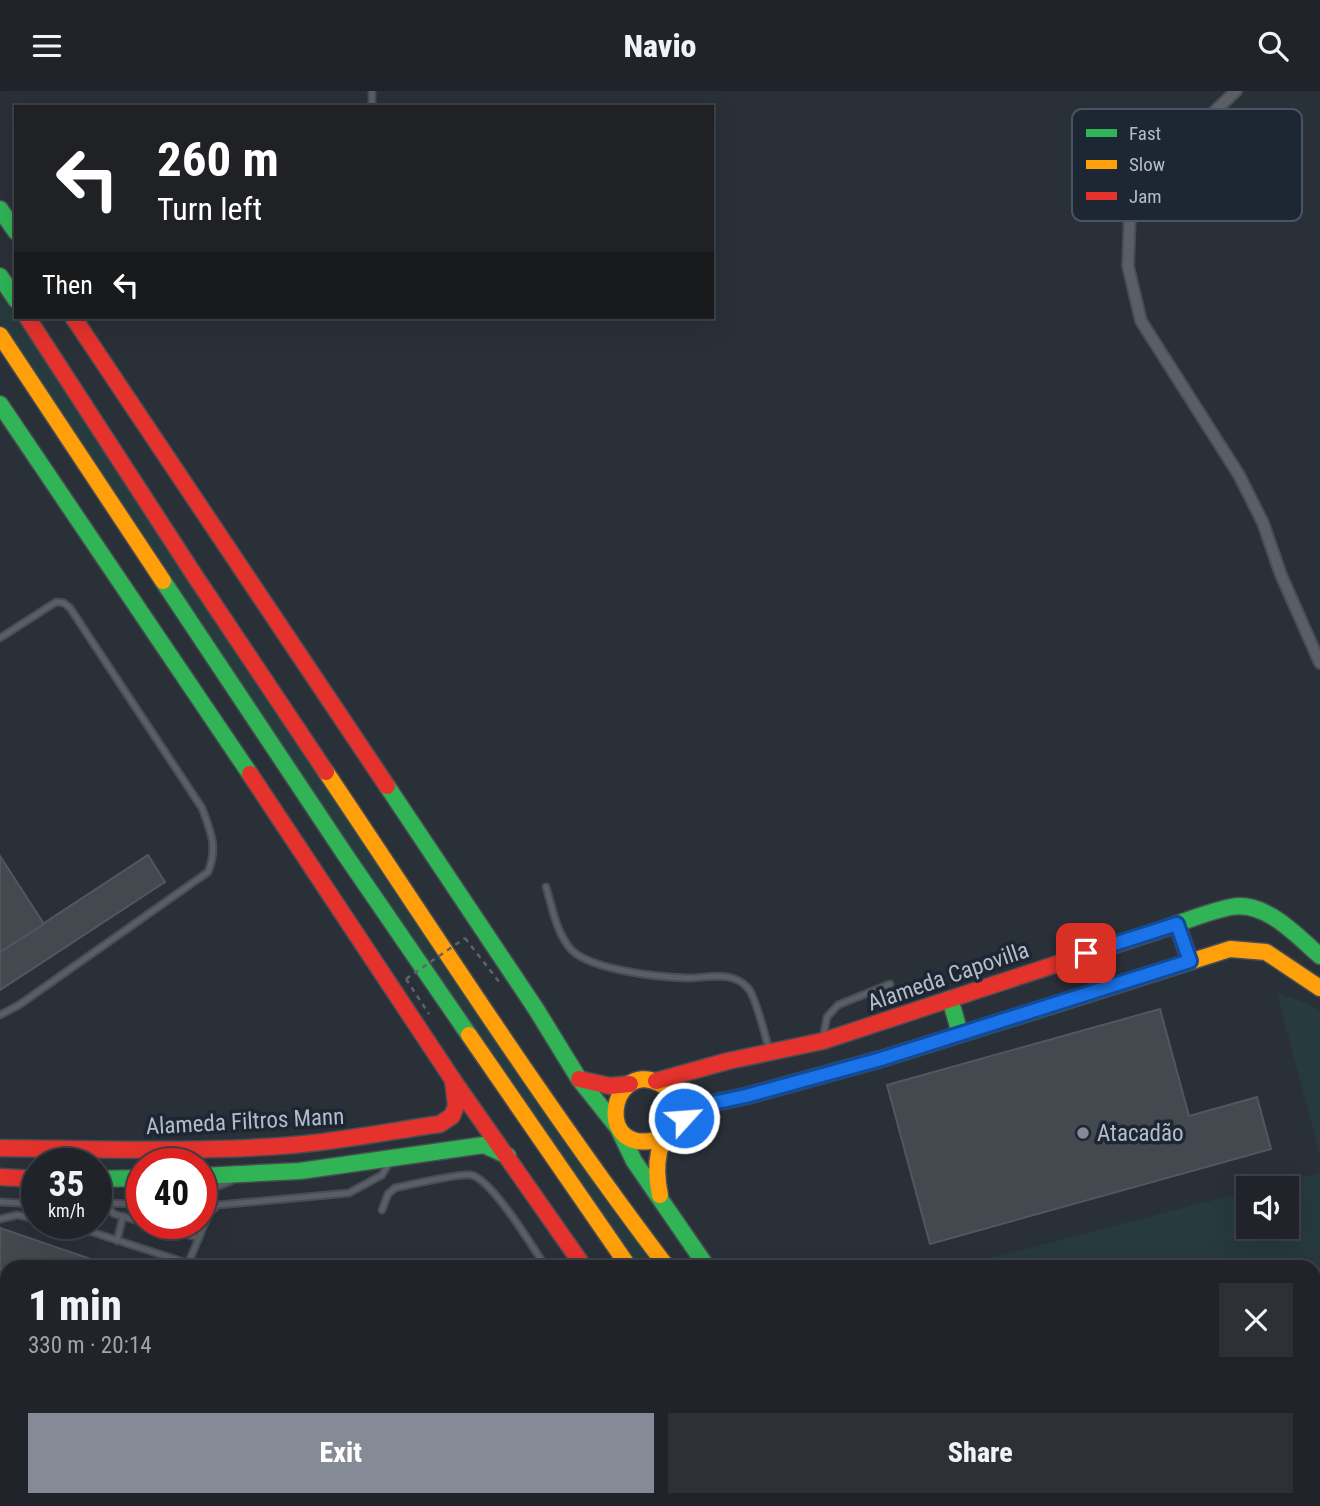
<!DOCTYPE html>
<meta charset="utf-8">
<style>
body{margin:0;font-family:"Roboto Condensed",sans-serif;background:#2d3036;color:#f1f3f6;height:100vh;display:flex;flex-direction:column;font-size:26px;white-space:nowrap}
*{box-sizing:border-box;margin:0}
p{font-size:23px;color:#a2a4a8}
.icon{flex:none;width:38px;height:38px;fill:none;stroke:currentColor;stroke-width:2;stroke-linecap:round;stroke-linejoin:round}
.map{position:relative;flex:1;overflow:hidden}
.panel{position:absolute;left:0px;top:1169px;width:1321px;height:247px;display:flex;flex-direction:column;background:#20242a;border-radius:21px 21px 0 0;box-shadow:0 7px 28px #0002,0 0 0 2px #3d4147}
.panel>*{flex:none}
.banner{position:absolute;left:14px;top:14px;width:700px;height:214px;border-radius:0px;box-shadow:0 7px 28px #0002,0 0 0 2px #3d4147;background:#202124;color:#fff;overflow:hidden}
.controls{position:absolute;left:1236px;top:1085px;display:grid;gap:14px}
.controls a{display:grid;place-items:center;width:63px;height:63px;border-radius:0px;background:#20242a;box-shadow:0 7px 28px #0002,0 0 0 2px #3d4147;font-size:35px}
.speed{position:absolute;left:21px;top:1057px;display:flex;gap:14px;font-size:35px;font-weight:700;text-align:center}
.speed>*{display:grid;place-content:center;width:91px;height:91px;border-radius:50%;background:#20242a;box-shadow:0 7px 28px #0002,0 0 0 2px #3d4147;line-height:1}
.speed small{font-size:18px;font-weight:400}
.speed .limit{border:10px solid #d22;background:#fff;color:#111}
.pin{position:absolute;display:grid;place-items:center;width:60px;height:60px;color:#fff;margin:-30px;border-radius:14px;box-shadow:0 4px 10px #0006}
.me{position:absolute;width:77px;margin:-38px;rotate:64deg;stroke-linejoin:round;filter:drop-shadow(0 0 5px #0008)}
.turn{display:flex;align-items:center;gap:24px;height:147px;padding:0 28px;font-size:32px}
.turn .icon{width:91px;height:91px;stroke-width:2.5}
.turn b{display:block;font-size:49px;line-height:60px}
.then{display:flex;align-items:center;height:66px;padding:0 28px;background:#0003;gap:14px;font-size:26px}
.round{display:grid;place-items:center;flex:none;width:74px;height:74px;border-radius:0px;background:#2d3036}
.head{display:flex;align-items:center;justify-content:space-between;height:119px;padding:0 28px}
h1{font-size:42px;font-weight:800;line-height:52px}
.button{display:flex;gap:14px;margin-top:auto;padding:14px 28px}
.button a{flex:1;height:80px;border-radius:0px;background:#848b96;color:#fff;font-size:28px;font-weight:800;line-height:80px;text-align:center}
.button a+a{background:#2d3036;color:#f1f3f6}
header{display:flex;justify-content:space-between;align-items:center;height:91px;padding:0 28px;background:#20242a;font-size:32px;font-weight:800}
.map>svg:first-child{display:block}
</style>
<header><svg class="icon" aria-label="menu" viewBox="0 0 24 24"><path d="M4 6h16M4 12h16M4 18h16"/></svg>Navio<svg class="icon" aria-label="search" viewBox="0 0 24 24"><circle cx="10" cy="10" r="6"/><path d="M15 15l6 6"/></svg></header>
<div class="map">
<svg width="1320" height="1415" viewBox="0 0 1320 1415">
<rect width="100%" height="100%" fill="#2a3038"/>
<!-- green -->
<g fill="#273a3e">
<path d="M0 201 420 836 658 1176H639L408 844 0 231Z"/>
<path d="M1277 902 1307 912 1320 920V1064Z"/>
<path d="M1320 1082V1415H912L907 1409H1314V1176H956L1248 1100V1136H1286V1097H1259Z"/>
</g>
<!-- building -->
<g fill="#444950" stroke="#52575f" stroke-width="2">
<path d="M148 764 165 791 0 899V861Z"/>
<path d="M0 765 44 833 0 861Z"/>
<path d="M1160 918 1189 1025 1257 1006 1271 1058 930 1153 887 994Z"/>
<path d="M0 1137 114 1176H7V1409H398L396 1411 402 1415H0Z"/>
<path d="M420 1409H609L618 1415H429Z"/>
</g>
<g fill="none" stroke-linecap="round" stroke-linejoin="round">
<!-- lane casing -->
<g stroke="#484c53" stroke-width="9">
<g id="lane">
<path d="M372 0V16"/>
<path d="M0 547 56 511 64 512 70 517 202 717C211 741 218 757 208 781L19 914 0 924"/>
<path d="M546 796C552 815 556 840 569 856 586 879 659 886 687 887 708 887 732 879 748 897 756 906 765 945 769 958"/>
<path d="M823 947 827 926 838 914 890 893"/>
<path d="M201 1102 231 1090"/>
<path d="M0 1111 37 1113"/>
<path d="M96 1112 142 1113"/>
<path d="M105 1113 114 1123 142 1131"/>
<path d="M382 1119 388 1103 395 1097C409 1094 460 1082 471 1084 492 1088 533 1157 546 1176"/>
<path d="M0 1128 17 1124 37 1128"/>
<path d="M58 1132 92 1141 199 1176"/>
<path d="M147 1132 199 1147"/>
<path d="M117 1150 123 1125"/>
<path d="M188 1173 209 1122 218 1114 349 1102 382 1084 390 1071"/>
<path d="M640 1409 648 1415"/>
<path d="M698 1409 704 1415"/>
</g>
</g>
<!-- street casing -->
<g stroke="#484c53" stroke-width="14">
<path id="street" d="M1236 0 1151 81 1135 106 1130 122 1128 175 1141 230 1239 384 1263 432 1281 484 1320 572"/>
</g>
<!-- fast casing -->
<g stroke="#484c53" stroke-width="19">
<g id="fast">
<path d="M0 118 16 141"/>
<path d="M0 185 16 209"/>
<path d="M0 313 250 683"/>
<path d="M163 490 344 762 469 944"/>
<path d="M387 695 536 918 579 988 618 1037 634 1070 707 1176"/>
<path d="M1177 833 1190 870"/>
<path d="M1157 840C1181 832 1206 821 1231 816 1265 809 1297 845 1320 865"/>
<path d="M950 908 960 942"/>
<path d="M674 1036 703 1014 746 1005 881 968 1060 912"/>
<path d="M201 1085 300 1080 484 1054 508 1065"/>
<path d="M96 1088 142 1087"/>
<path d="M742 1409 747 1415"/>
</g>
</g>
<!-- slow casing -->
<g stroke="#484c53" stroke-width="19">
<g id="slow">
<path d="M0 244 163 490"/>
<path d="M326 681C438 848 546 1017 667 1176"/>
<path d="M1060 912 1230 858 1266 861 1320 897"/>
<path d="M469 944 629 1176"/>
<path d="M660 1104C657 1090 656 1075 659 1061 666 1038 696 1010 659 992 609 967 591 1073 666 1046"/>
<path d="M835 1409 839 1415"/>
<path d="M867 1409 872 1415"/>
</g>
</g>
<!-- jam casing -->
<g stroke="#484c53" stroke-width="19">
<g id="jam">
<path d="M27 226 193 482 326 681"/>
<path d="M73 226 387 695"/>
<path d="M250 683 453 989 584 1176"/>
<path d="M579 988 610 995 630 993"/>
<path d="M656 990 728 970 823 950 1157 840"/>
<path d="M0 1057C97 1058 195 1062 293 1054 342 1050 391 1040 440 1033L452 1025 456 1015 453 989"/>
<path d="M0 1086 37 1088"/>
<path d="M792 1409 796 1415"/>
</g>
</g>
<!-- path -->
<g stroke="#5d636a" stroke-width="2.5" stroke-dasharray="5 5" stroke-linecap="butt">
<path d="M465 847 500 892"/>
<path d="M406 888 429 923"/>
<path d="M1314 1393 1320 1397"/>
</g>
<!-- lane -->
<use href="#lane" stroke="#5a5e66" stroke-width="5"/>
<!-- street -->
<use href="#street" stroke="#5a5e66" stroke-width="10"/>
<!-- fast -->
<use href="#fast" stroke="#30b455" stroke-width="16"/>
<!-- slow -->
<use href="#slow" stroke="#ff9f0a" stroke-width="16"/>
<!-- jam -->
<use href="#jam" stroke="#e5322d" stroke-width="16"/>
<!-- path-bridge -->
<path stroke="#5d636a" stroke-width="2.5" stroke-dasharray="5 5" stroke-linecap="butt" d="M406 888 465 847"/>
</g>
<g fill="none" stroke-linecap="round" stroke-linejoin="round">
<!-- route casing -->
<g stroke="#114b97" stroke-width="18">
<path id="route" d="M684 1027 703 1014 746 1005 881 968 1190 870 1177 833 1086 862"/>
</g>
<!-- route -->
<use href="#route" stroke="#1a73e8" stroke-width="12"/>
</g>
<!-- markers -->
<circle fill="#848b96" stroke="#1d2633" stroke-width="2.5" cx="1083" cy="1042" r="7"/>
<g text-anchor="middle" stroke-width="7" stroke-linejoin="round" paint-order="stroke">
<!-- street labels -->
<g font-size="23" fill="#b4bcc9" stroke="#1d2633">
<text transform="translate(948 885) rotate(-19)" y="8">Alameda Capovilla</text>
<text transform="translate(245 1030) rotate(-3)" y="8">Alameda Filtros Mann</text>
</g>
<!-- poi labels -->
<g font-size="23" fill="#b4bcc9" stroke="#1d2633" text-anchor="start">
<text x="1097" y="1050">Atacadão</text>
</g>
</g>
<!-- legend -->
<rect x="1072" y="18" width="230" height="112" rx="10" fill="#1d2633" stroke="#4a5360" stroke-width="2"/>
<rect x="1086" y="38" width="31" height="8" fill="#30b455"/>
<rect x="1086" y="69" width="31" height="9" fill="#ff9f0a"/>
<rect x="1086" y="101" width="31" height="8" fill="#e5322d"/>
<g font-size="19" fill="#b4bcc9">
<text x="1129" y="49">Fast</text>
<text x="1129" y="80">Slow</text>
<text x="1129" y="112">Jam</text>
</g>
</svg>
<div class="controls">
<a><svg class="icon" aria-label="sound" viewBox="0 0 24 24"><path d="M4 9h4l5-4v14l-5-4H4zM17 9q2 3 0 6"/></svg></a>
</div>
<div class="speed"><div>35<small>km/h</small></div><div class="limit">40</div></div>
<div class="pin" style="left:1086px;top:862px;background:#d93025"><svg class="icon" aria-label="arrive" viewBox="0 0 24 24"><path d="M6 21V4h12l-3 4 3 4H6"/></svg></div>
<svg class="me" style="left:684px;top:1027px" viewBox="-20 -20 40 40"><circle r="17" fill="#1a73e8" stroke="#fff" stroke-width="3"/><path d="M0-11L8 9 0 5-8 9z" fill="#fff"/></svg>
<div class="banner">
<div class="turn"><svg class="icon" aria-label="left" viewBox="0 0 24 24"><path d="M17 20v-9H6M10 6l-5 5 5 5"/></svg><div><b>260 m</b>Turn left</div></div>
<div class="then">Then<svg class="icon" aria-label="left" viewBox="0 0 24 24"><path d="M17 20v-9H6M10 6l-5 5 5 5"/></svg></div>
</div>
<section class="panel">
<div class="head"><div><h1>1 min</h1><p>330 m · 20:14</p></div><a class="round"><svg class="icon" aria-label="close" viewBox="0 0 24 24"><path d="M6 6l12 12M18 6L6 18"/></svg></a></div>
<div class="button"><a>Exit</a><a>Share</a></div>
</section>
</div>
